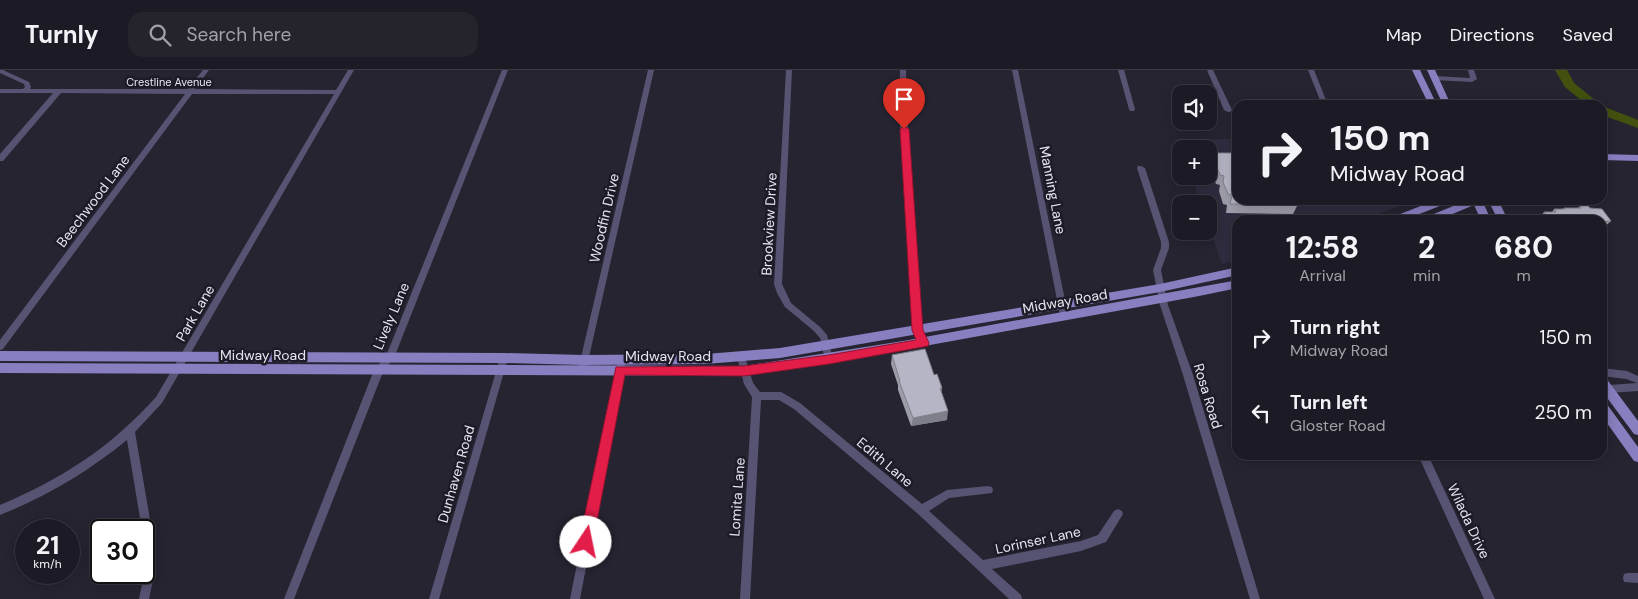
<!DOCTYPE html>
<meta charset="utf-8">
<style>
body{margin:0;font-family:"DM Sans",sans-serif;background:#25242d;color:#f1f3f6;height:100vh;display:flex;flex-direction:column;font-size:19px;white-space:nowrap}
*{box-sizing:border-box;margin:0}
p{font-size:16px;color:#a0a1a7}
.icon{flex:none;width:28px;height:28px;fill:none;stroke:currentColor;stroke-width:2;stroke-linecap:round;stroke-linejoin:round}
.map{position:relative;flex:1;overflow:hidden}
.details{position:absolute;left:1232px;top:145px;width:375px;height:245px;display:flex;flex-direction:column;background:#1c1b25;border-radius:15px;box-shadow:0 2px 12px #0003,0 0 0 1px #3a3942}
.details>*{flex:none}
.hud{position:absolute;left:1232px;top:30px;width:375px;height:105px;border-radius:15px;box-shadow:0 2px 12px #0003,0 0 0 1px #3a3942;background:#1c1b25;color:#f1f3f6;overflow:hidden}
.buttons{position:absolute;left:1172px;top:15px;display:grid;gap:10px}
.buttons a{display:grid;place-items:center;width:45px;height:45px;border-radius:10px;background:#1c1b25;box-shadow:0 2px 12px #0003,0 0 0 1px #3a3942;font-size:25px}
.speed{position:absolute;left:15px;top:449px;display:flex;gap:10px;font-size:25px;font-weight:700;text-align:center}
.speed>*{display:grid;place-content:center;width:65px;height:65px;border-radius:50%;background:#1c1b25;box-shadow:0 2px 12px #0003,0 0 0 1px #3a3942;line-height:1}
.speed small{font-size:12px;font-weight:400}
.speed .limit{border:2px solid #111;border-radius:8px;background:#fff;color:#111}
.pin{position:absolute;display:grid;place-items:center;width:42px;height:42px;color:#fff;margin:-51px -21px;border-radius:50% 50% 50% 0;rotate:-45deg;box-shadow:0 0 5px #0007}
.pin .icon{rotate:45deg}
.me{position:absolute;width:55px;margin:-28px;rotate:11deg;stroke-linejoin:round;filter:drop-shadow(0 0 4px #0008)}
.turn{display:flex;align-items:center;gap:18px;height:105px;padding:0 15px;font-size:22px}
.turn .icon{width:65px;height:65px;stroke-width:2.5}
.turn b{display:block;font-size:35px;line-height:42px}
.eta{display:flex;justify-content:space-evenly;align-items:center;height:85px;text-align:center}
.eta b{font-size:30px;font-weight:700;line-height:35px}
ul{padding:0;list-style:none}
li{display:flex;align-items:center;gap:15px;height:75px;padding:0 15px}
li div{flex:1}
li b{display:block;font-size:19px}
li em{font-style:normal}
header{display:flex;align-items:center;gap:30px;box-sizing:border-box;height:70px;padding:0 25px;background:#1c1b25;border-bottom:1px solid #3a3942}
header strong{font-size:24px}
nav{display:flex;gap:28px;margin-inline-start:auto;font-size:18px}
.search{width:350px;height:45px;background:#25242d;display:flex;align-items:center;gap:12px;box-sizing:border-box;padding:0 18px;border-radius:15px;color:#a0a1a7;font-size:19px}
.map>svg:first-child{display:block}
</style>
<header>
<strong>Turnly</strong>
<div class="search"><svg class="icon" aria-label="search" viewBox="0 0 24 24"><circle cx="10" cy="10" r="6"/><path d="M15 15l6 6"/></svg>Search here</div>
<nav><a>Map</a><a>Directions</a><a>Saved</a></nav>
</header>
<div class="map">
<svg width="1638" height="529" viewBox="0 0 1638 529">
<rect width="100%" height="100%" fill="#262431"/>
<!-- built -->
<path fill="#2f2c3f" d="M1177 69H1237L1238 130H1416L1363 150H1238L1237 190 1222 194 1209 156V134H1201L1191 106H1209V79H1181V80Z"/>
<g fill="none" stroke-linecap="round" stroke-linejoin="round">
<!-- river -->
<g fill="#42520e" fill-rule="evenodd">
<path d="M1555 0H1567L1574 13 1601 35H1587L1565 17Z"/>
<path d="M1602 36 1638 50V58L1602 45Z"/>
</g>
<!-- minor -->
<g fill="#575373" fill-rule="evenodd">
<path d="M0 0H3L29 12 31 17 30 19H188L203 0H209L195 19 336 20 348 0H354L162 333 135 362 154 473V505L149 529H139L144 505V460H142L127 370C89 401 46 427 0 445V435C63 408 110 378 156 327L334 24H192L3 279 0 280V270L185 24 61 23 3 91H0V84L53 23H0V19H23L25 17 24 14 0 3Z"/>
<path d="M502 0H508L394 288 383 302 294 529H284L374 300 386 286Z"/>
<path d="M648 0H654L587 296 586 299H580L579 296Z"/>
<path d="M786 0H792L782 214 791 233 820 257 827 265 833 289 832 292H826L825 289 820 268 814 261 785 237 777 223 774 214Z"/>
<path d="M900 0H906L907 40 921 260 928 273 927 275H921L913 260 899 40Z"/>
<path d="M1012 0H1018L1068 245 1064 248 1060 245Z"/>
<path d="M1118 0H1124L1135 39 1134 41H1130L1129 39Z"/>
<path d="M1207 0H1213L1232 40 1230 42H1228L1224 40Z"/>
<path d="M1308 0H1314L1328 35H1322Z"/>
<path d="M1468 0H1474L1477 9 1472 12 1434 10 1431 8 1434 6 1470 8Z"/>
<path d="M1507 33H1514L1517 35H1506Z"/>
<path d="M1138 96H1141L1145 98 1169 172V178L1161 200 1168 235 1193 305 1260 529H1250L1183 305 1160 235 1153 200 1161 178V172L1137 98Z"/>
<path d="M741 283 744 284 745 287 753 313 760 322H781L800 333 922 434 947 420 988 416 992 417 993 420 992 423 949 428 929 441 983 490 1081 471 1098 465 1114 441 1118 439 1122 441 1123 444 1106 472 1081 481 992 499 1021 525 1022 529H1009L917 443 794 339 779 330H761L750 529H740L752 327 744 314 737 287 738 284Z"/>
<path d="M504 284 507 285 508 288 439 529H429L500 288 501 285Z"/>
<path d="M621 290 624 291 625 294 580 529H570L617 294 618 291Z"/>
<path d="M1602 298 1627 301 1638 306V321L1609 323 1606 322 1604 319 1606 316 1609 315 1637 313 1626 309 1602 306Z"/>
<path d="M1418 385H1428L1495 529H1484Z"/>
<path d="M1628 503H1638V513L1624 512 1623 508 1624 504Z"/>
</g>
<!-- major -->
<g fill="#887fc0" fill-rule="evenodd">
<path d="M1412 0H1420L1437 35H1429Z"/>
<path d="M1427 0H1435L1451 35H1443Z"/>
<path d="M1602 84 1638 85V91L1602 90Z"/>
<path d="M1436 130H1451L1450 132 1404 150H1389L1390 148Z"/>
<path d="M1468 130H1482L1491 150H1481L1474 135 1438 150H1423L1424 148Z"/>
<path d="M1488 130H1498L1508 150H1498Z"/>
<path d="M1238 197V205L1160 222 780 288 706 294 584 295 504 293 0 291V281L504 283 584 285 706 284 780 278 1160 214Z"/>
<path d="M1238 210V218L1194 227 864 287 744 306 0 303V293L744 296 903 271Z"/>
<path d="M1602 306 1606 308 1638 351V365L1634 364 1602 321Z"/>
<path d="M1602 331 1606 333 1638 377V392L1634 391 1602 346Z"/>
</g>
</g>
<!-- wall -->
<g fill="#9d9ca9">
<path d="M1211 83 1298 134 1293 144 1226 143 1227 135 1223 134 1219 121 1220 115 1216 114 1209 96V89Z"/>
<path d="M1580 136 1590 138 1611 151 1602 159V150H1538L1544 142H1552L1554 139H1562L1564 138H1578Z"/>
<path d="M892 285 934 305 942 318 941 323 947 350 911 356 898 320V315L891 294Z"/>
</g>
<!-- shaded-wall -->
<path fill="#7f7f8a" d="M948 341 947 350 911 356 913 348Z"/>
<!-- building -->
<g fill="#b6b5c5" stroke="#7f7f8a">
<path d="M1211 83H1238V130H1296L1298 134H1230L1232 125 1228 124 1223 112 1224 106 1220 105Z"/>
<path d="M1580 136H1588L1590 138 1602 139 1611 151 1602 152V150H1571L1548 148 1544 142H1556L1554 139H1565L1564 138H1581Z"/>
<path d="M925 279 934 305 937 304 942 318H940L948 341 913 348 899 311H900L892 285Z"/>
</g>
<!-- route -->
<path fill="#e11d48" stroke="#92132f" d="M904 56 909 59 923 260 929 273 928 276 829 294 744 306 625 305 593 472 591 476 586 478 581 476 579 472 616 297 744 296 829 285 916 270 912 260 900 59Z"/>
<g text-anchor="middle" stroke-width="5" stroke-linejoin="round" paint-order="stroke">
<!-- far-street labels -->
<g font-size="11" fill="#e6e5ee" stroke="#1c1b27">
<text x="169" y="16">Crestline Avenue</text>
</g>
<!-- street labels -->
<g font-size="14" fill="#e6e5ee" stroke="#1c1b27">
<text transform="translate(1053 120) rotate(79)" y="5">Manning Lane</text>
<text transform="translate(93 131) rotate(-53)" y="5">Beechwood Lane</text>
<text transform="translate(604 148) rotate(-77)" y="5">Woodfin Drive</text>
<text transform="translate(769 154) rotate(-87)" y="5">Brookview Drive</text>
<text transform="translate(1065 231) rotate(-10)" y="5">Midway Road</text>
<text transform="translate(195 243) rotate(-60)" y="5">Park Lane</text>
<text transform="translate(391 246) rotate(-67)" y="5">Lively Lane</text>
<text x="263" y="290">Midway Road</text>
<text x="668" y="291">Midway Road</text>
<text transform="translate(1208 326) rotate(73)" y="5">Rosa Road</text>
<text transform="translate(885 392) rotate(40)" y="5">Edith Lane</text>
<text transform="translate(456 404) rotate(-74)" y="5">Dunhaven Road</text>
<text transform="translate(737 427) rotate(-86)" y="5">Lomita Lane</text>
<text transform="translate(1469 451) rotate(65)" y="5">Wilada Drive</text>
<text transform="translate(1038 470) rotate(-12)" y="5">Lorinser Lane</text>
</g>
</g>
</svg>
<div class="buttons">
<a><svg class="icon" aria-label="sound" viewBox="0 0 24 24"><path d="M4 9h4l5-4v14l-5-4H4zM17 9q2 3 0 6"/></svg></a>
<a>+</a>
<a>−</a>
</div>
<div class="speed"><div>21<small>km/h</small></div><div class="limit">30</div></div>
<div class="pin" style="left:904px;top:59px;background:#d93025"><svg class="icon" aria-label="arrive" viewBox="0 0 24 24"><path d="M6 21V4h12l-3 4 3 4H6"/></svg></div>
<svg class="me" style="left:586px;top:472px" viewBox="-20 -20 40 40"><circle r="19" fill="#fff"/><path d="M0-13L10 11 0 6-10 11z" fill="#e11d48"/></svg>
<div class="hud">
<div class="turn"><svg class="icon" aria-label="right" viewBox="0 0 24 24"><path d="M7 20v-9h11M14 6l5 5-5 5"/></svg><div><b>150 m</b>Midway Road</div></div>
</div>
<section class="details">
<div class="eta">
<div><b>12:58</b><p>Arrival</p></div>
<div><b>2</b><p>min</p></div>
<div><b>680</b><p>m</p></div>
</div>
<ul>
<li><svg class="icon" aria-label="right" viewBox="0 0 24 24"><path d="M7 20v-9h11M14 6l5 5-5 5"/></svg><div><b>Turn right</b><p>Midway Road</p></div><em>150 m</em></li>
<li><svg class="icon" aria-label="left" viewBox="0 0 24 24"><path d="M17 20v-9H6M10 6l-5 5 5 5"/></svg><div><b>Turn left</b><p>Gloster Road</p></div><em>250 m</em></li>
</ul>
</section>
</div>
